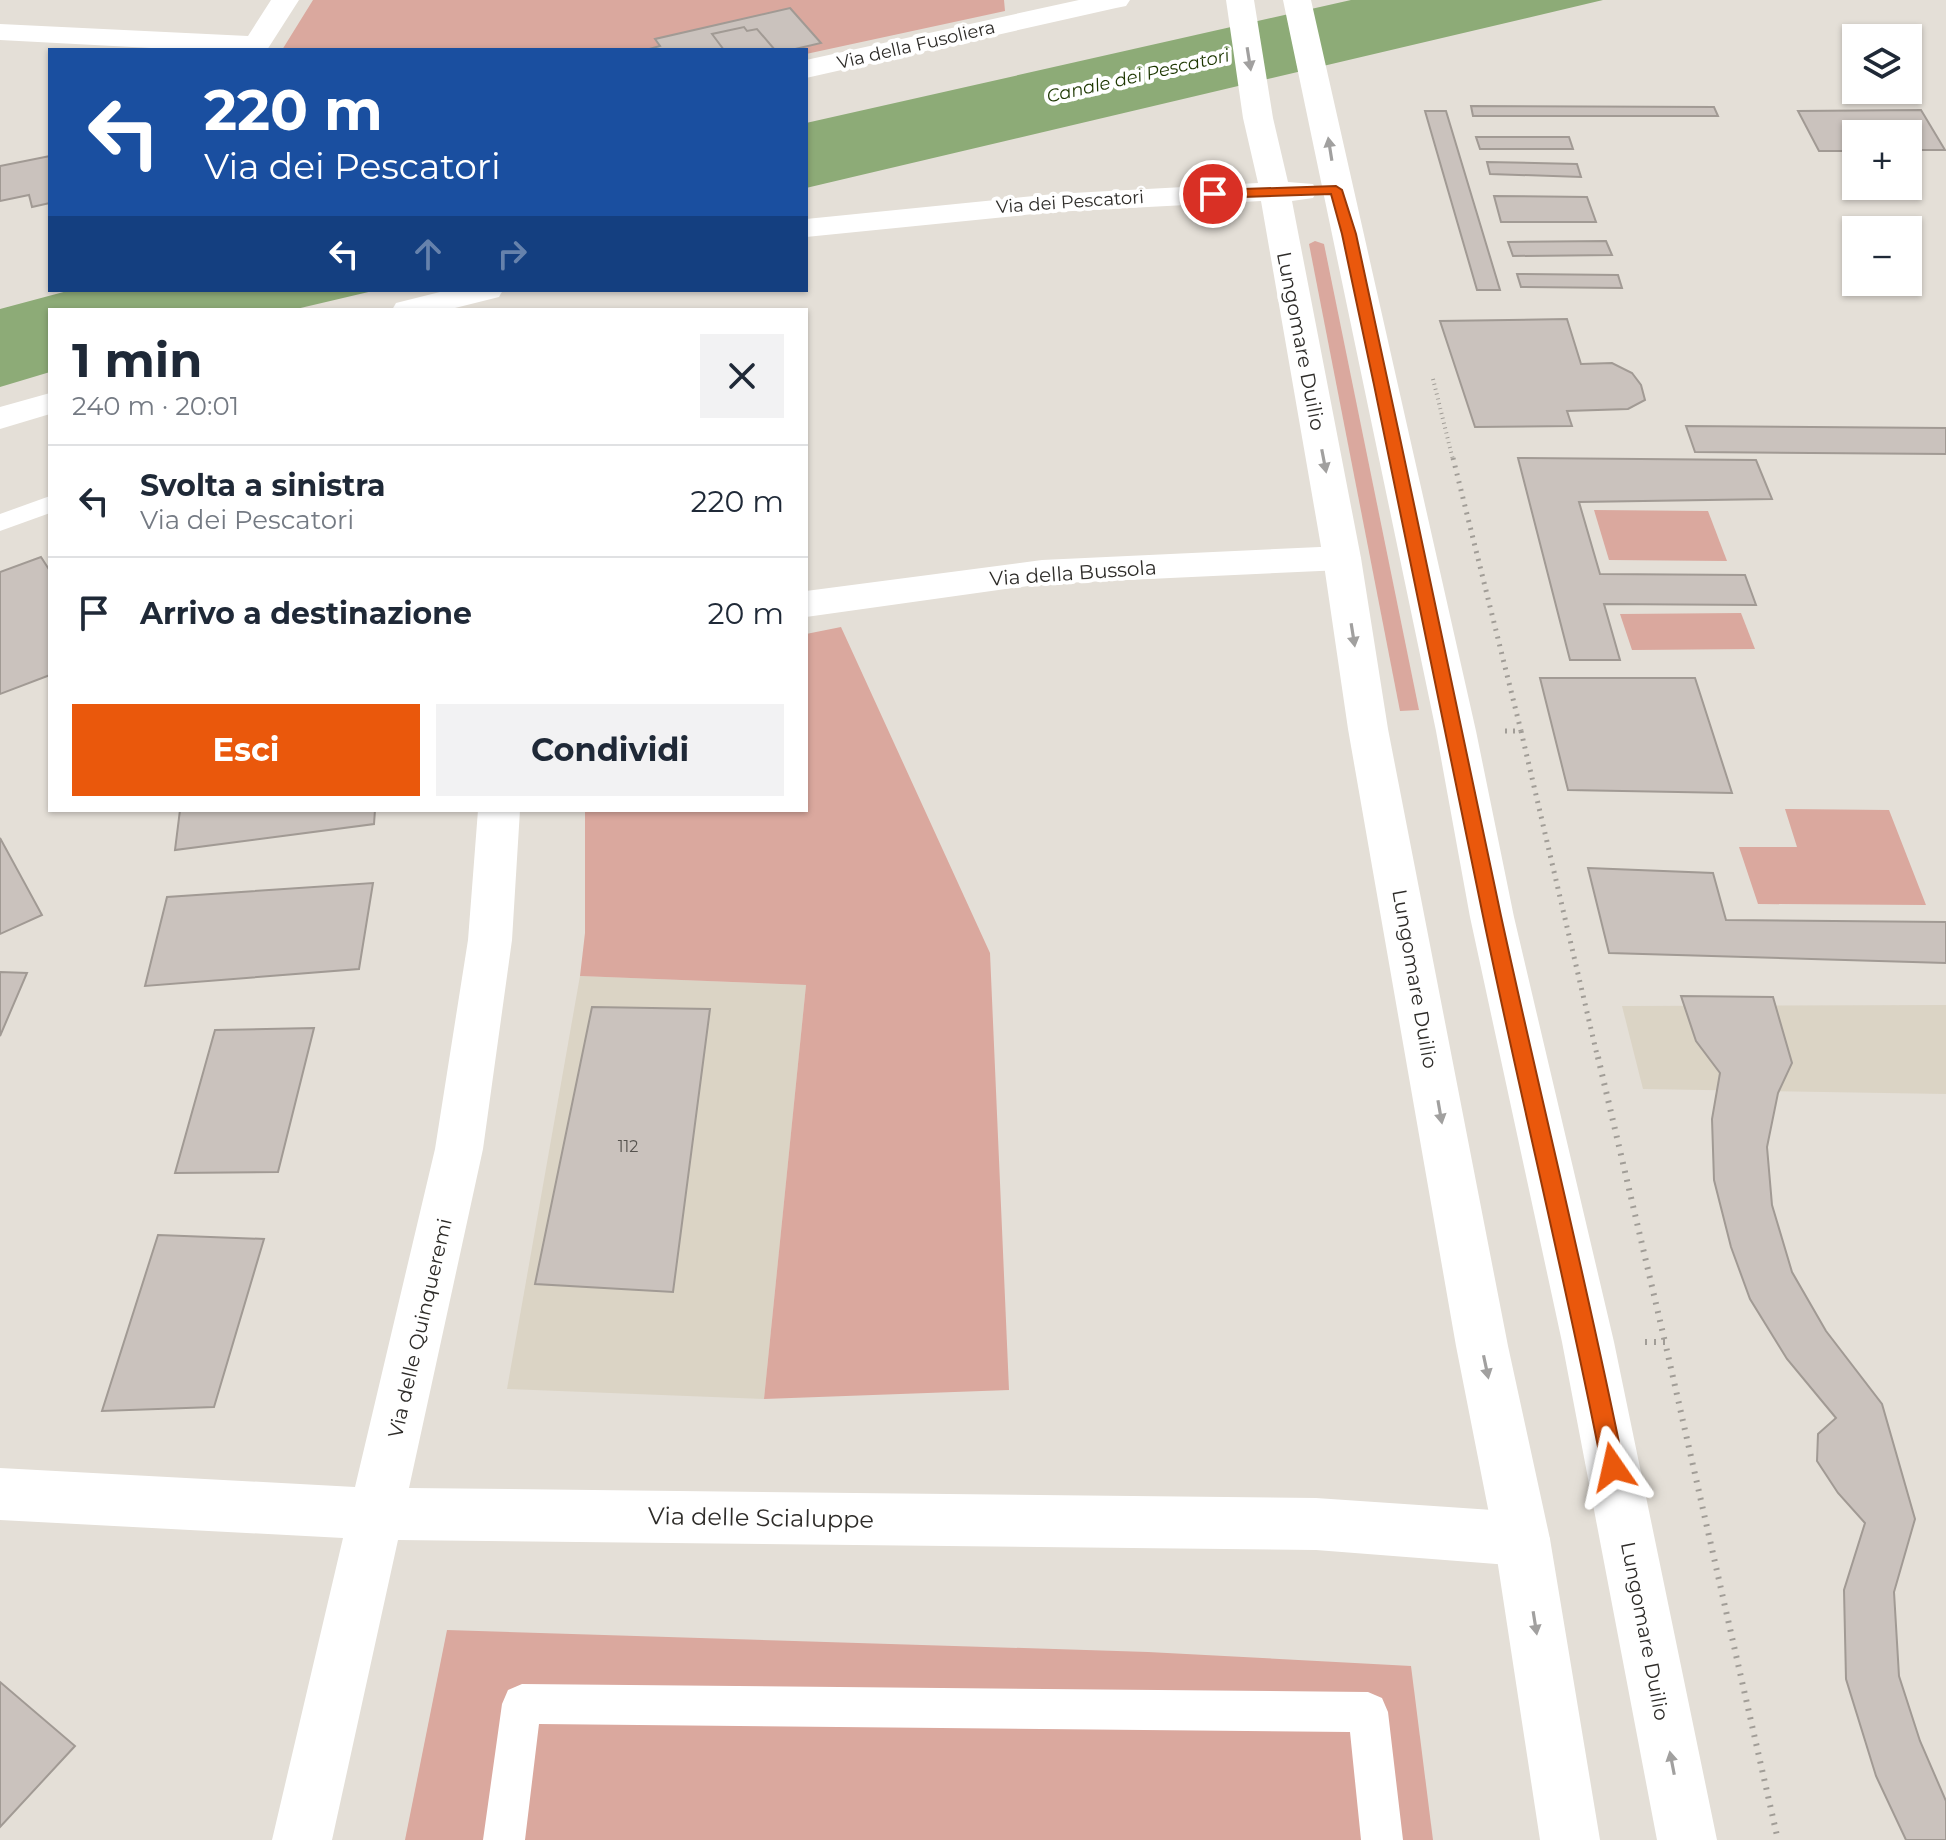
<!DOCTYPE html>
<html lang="it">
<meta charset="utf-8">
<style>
body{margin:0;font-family:Montserrat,sans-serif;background:#f2f2f3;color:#1f2937;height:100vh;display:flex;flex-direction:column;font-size:30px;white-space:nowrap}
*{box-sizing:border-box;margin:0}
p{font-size:26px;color:#747a83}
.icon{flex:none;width:44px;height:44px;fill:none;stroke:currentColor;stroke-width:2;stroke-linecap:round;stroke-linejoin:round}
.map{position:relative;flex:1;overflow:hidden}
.details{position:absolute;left:48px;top:308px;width:760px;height:504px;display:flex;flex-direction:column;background:#fff;border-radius:0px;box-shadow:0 2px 6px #0004}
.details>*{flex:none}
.top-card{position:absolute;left:48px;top:48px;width:760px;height:244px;border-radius:0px;box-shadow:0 2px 6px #0004;background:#1a4fa0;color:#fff;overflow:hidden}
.fabs{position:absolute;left:1842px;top:24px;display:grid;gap:16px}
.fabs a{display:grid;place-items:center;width:80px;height:80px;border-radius:0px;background:#fff;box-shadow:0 2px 6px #0004;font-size:40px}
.pin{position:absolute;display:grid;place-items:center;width:68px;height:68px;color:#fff;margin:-34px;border:4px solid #fff;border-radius:50%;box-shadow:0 2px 8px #0007}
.me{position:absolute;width:88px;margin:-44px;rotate:349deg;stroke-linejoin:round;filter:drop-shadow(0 0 6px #0008)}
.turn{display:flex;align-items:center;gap:28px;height:168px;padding:0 24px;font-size:36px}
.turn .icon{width:104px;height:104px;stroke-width:2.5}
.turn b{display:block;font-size:56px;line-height:68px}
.lanes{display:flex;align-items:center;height:76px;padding:0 24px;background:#0003;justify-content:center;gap:40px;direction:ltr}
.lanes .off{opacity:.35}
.round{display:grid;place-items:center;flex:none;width:84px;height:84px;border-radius:0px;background:#f2f2f3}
.summary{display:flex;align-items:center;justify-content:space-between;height:136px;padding:0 24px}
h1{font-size:48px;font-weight:700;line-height:60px}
.action{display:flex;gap:16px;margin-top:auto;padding:16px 24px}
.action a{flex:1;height:92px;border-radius:0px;background:#ea580c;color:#fff;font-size:32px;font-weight:700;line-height:92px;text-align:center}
.action a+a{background:#f2f2f3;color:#1f2937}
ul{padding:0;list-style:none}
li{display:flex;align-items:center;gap:24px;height:112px;padding:0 24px;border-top:2px solid #e0e1e3}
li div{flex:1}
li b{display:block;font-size:30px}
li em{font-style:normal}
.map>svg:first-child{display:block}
</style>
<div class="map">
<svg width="1946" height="1840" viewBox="0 0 1946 1840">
<rect width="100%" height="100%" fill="#e4dfd7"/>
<!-- built -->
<g fill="#dbd4c5">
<path d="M580 976 806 985 764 1399 507 1389Z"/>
<path d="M1946 1005V1094L1643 1089 1622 1006Z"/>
</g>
<!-- green -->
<g fill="#daa89e">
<path d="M313 0H1004L1005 11 806 54V50H282Z"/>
<path d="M1315 241 1324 244 1419 710 1400 711 1309 244Z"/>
<path d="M1594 510 1708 511 1727 561 1609 560Z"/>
<path d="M1741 613 1755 649 1632 650 1620 614Z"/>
<path d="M841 627 990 953 1009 1390 764 1399 806 985 580 976 585 933V810H806V634Z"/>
<path d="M1785 809 1889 810 1926 905 1758 904 1739 847H1797Z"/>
<path d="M447 1630 1148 1652 1411 1666 1433 1840H405Z"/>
</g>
<!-- water -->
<g fill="#8dab77">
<path d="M1351 0H1603L806 188V123Z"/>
<path d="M71 290H377L292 310H50V372L0 387V309Z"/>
</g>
<!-- building -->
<g fill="#cac2bd" stroke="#a19a94" stroke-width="2">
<path d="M790 8 821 43 791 50H646L660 46 655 39Z"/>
<path d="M744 27 747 31 757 29 775 50H724L712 34Z"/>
<path d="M1471 106 1714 107 1718 116H1473Z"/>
<path d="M1921 110 1945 150H1908V134H1856V151H1819L1798 111Z"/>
<path d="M1425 111H1446L1500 290H1477Z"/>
<path d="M1476 137H1569L1573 149H1480Z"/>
<path d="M50 156V203L32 207 29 195 0 201V166Z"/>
<path d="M1487 162 1577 164 1581 177 1490 174Z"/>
<path d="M1494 196 1587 197 1596 222H1501Z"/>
<path d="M1606 241 1612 255 1513 256 1508 242Z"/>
<path d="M1517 274 1618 275 1622 288 1521 287Z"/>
<path d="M1567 319 1581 364 1612 363 1632 373 1641 385 1645 400 1628 409 1567 411 1572 426 1475 427 1440 321Z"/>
<path d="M1686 426 1946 428V454L1695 452Z"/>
<path d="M1518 458 1756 460 1772 499 1579 502 1600 574 1745 575 1756 605 1604 604 1620 660H1570Z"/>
<path d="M41 557 50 571V675L0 694V572Z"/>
<path d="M1540 678H1695L1732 793 1568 790Z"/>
<path d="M180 810H375L374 824 175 850Z"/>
<path d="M0 838 42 915 0 934Z"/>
<path d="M1588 868 1713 873 1726 920 1946 922V963L1609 953Z"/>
<path d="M373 883 359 969 145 986 167 897Z"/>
<path d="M0 972 27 973 0 1036Z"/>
<path d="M1681 996 1773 997 1792 1063 1778 1093 1767 1147 1772 1205 1792 1272 1826 1331 1882 1404 1915 1519 1894 1592 1899 1676 1920 1741 1946 1801V1840H1906L1876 1776 1846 1679 1844 1590 1865 1523 1838 1493 1817 1461 1818 1434 1836 1418 1787 1359 1750 1299 1731 1247 1714 1180 1712 1119 1720 1073 1696 1041Z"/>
<path d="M592 1007 710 1009 673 1292 535 1284Z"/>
<path d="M314 1028 278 1172 175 1173 215 1030Z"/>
<path d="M158 1235 264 1239 214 1407 102 1411Z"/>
<path d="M0 1682 75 1746 0 1827Z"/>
</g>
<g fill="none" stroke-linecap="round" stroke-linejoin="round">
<!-- path-far2 -->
<path stroke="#a19d97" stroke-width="4" stroke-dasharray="1 4" stroke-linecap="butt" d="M1433 379 1453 460"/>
<!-- path-far1 -->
<g stroke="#a19d97" stroke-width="5" stroke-dasharray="2 6" stroke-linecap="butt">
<path d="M1453 458 1521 731"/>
<path d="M1505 731H1521L1598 1059"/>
</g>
<!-- path -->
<g stroke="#a19d97" stroke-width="6" stroke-dasharray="2 7" stroke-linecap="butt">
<path d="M1598 1057 1665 1342"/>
<path d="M1645 1342H1665L1778 1840"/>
</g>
<!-- lane -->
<g fill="#fff" fill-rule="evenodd">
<path d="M50 496V513L0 531V514Z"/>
<path d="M522 1684 1368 1692 1382 1698 1388 1712 1403 1840H1361L1350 1732 539 1724 525 1840H483L502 1704 508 1690Z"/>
</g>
<!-- street -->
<g fill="#fff" fill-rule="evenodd">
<path d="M271 0H299L267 50H189L0 40V24L248 36Z"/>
<path d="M1079 0H1130L1126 6 1116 8 806 78V60Z"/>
<path d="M1342 546 1355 549 1361 558 1355 567 1342 570 1042 584 806 617V591L1042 560Z"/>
<path d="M478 810H520L512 940 483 1149 409 1488 1316 1498 1522 1512 1542 1520 1550 1539 1542 1558 1522 1566 1316 1550 398 1540 332 1840H272L343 1538 0 1520V1468L355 1487 435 1149 468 940Z"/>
</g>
<!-- secondary -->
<g fill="#fff" fill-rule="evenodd">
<path d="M1226 0H1254L1273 118 1288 182 1313 184 1317 191 1313 198 1292 201 1361 558 1388 729 1508 1346 1550 1539 1600 1840H1540L1494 1539 1456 1346 1348 729 1323 558 1261 201 1054 212 806 237V219L1054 194 1258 183 1243 118Z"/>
<path d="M1283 0H1311L1476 731 1514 917 1614 1342 1717 1840H1657L1562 1342 1470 917 1436 731Z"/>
<path d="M448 290H503L499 297 447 310H392L396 303Z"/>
<path d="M50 393V414L0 429V407Z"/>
</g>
</g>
<!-- one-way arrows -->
<defs><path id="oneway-solid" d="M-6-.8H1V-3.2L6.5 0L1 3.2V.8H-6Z" transform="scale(2)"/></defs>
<g fill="#a1a09f">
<use href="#oneway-solid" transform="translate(1249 59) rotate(81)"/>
<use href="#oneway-solid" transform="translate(1330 149) rotate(-99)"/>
<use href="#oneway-solid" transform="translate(1324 461) rotate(79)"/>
<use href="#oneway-solid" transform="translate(1353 635) rotate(81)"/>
<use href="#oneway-solid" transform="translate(1440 1112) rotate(80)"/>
<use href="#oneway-solid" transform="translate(1486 1367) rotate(78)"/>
<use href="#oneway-solid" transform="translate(1535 1623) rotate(81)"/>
<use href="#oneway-solid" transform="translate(1672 1763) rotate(-101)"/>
</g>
<!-- route -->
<path fill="#ea580c" stroke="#983908" stroke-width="2" d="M1336 186 1342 190 1356 234C1406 461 1452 689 1501 916 1541 1100 1587 1282 1624 1467L1621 1474 1613 1477 1605 1474 1602 1467C1566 1282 1521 1100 1483 916 1436 689 1391 461 1342 234L1331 194 1213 198 1207 194 1213 190Z"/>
<g text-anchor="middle" stroke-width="8" stroke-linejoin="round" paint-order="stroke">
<!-- number labels -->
<g font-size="16" fill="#55524e">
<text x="628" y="1152">112</text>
</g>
<!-- far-street labels -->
<g font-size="18" fill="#2e2c29" stroke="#fff">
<text transform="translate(916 45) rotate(-13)" y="6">Via della Fusoliera</text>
<text transform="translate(1070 202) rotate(-4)" y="6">Via dei Pescatori</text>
</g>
<!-- far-water labels -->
<g font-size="18" font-style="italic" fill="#1d3700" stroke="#fff">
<text transform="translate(1138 76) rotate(-13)" y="6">Canale dei Pescatori</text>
</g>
<!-- street labels -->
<g font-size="20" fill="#2e2c29" stroke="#fff">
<text transform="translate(1301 341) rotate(79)" y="7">Lungomare Duilio</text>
<text transform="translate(1073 573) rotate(-4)" y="7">Via della Bussola</text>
<text transform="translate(1415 979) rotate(80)" y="7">Lungomare Duilio</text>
<text transform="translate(420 1328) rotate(-77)" y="7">Via delle Quinqueremi</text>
<text transform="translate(1645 1631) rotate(79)" y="7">Lungomare Duilio</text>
</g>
<!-- near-street labels -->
<g font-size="24" fill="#2e2c29" stroke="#fff">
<text transform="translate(761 1518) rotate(1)" y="8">Via delle Scialuppe</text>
</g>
</g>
</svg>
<div class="fabs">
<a><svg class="icon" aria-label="layers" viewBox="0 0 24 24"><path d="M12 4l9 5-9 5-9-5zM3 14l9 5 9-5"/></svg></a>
<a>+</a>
<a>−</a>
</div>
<div class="pin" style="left:1213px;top:194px;background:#d93025"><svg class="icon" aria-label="arrive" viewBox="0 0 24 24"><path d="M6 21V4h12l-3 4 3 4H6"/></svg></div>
<svg class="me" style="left:1613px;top:1467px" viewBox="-20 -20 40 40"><path d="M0-17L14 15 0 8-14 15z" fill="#ea580c" stroke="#fff" stroke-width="4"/></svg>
<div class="top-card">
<div class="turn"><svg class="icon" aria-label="left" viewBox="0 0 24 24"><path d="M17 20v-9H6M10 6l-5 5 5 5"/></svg><div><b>220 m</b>Via dei Pescatori</div></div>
<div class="lanes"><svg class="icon" aria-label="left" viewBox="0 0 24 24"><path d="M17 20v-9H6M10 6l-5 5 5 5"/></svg><svg class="icon off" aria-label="ahead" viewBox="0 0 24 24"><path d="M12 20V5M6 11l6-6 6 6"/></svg><svg class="icon off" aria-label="right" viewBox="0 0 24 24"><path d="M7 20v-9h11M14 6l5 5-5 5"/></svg></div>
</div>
<section class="details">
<div class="summary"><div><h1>1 min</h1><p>240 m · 20:01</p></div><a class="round"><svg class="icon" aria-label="close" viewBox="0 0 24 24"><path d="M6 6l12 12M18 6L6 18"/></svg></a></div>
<ul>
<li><svg class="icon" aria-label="left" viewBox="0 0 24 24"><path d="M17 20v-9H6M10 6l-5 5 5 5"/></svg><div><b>Svolta a sinistra</b><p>Via dei Pescatori</p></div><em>220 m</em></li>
<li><svg class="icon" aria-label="arrive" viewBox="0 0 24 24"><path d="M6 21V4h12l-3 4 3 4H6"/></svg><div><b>Arrivo a destinazione</b></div><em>20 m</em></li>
</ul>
<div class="action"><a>Esci</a><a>Condividi</a></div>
</section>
</div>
